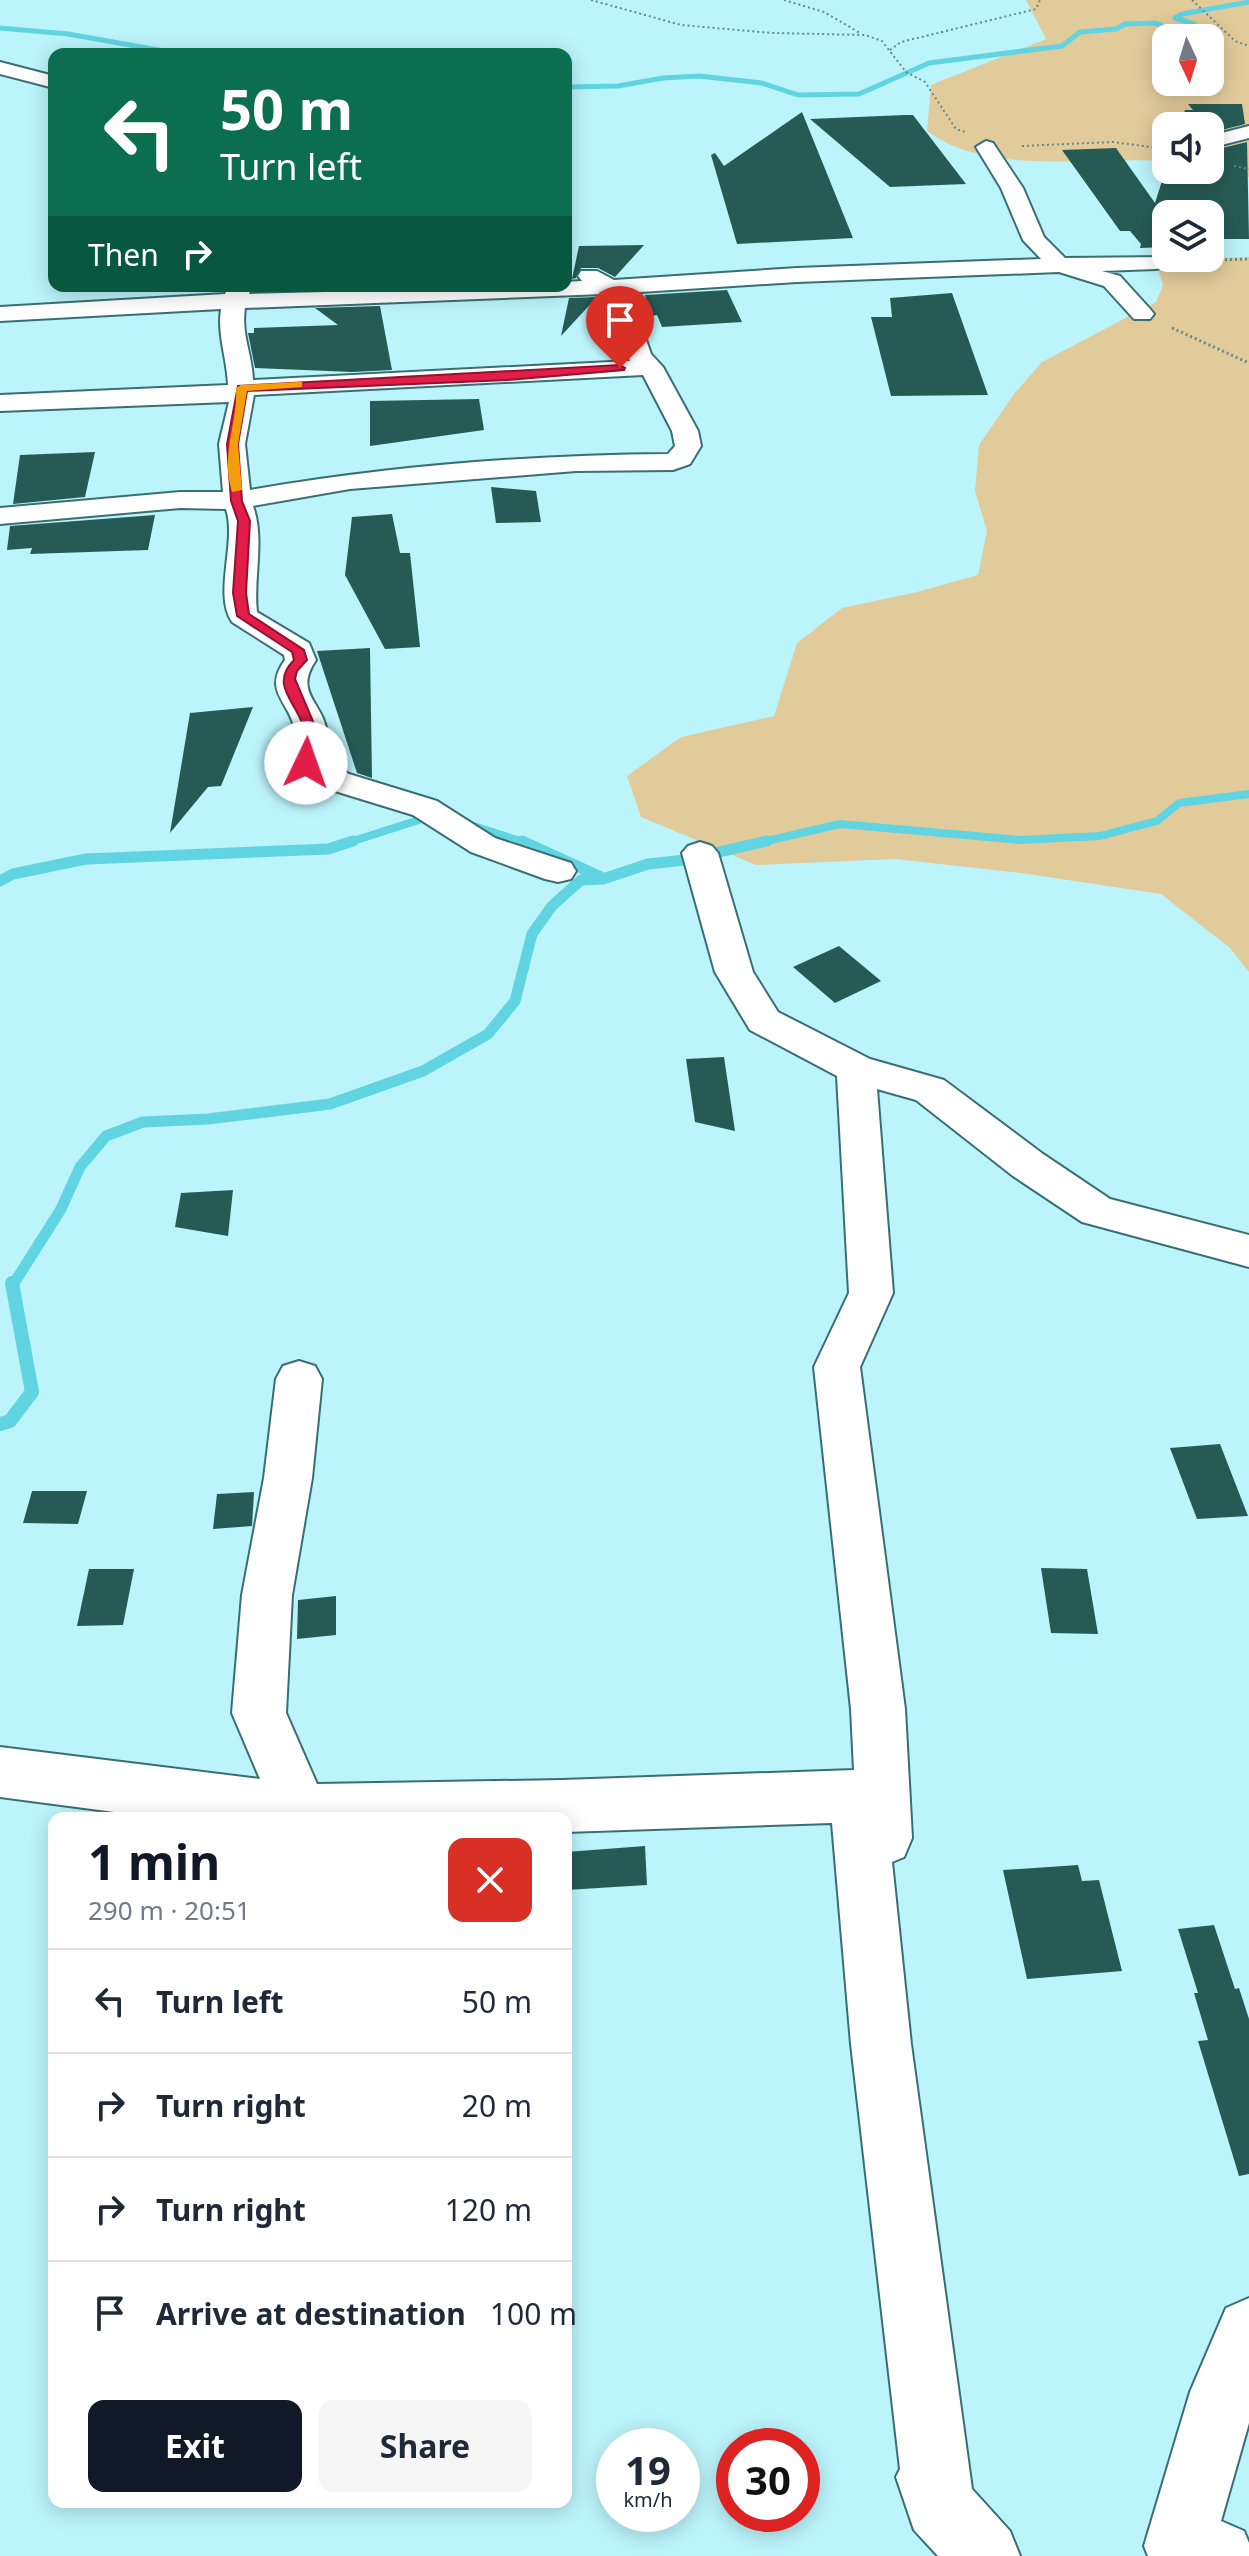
<!DOCTYPE html>
<meta charset="utf-8">
<style>
body{margin:0;font-family:"Noto Sans",sans-serif;background:#f6f6f7;color:#1f2937;height:100vh;display:flex;flex-direction:column;font-size:30px;white-space:nowrap}
*{box-sizing:border-box;margin:0}
p{font-size:26px;color:#747a83}
.icon{flex:none;width:44px;height:44px;fill:none;stroke:currentColor;stroke-width:2;stroke-linecap:round;stroke-linejoin:round}
.map{position:relative;flex:1;overflow:hidden}
.panel{position:absolute;left:48px;top:1812px;width:524px;height:696px;display:flex;flex-direction:column;background:#fff;border-radius:16px;box-shadow:0 4px 20px #0003}
.panel>*{flex:none}
.guide{position:absolute;left:48px;top:48px;width:524px;height:244px;border-radius:16px;box-shadow:0 4px 20px #0003;background:#0b6e4f;color:#fff;overflow:hidden}
.needle{width:52px;rotate:176deg}
.controls{position:absolute;left:1152px;top:24px;display:grid;gap:16px}
.controls a{display:grid;place-items:center;width:72px;height:72px;border-radius:16px;background:#fff;box-shadow:0 4px 20px #0003;font-size:40px}
.speed{position:absolute;left:596px;top:2428px;display:flex;gap:16px;font-size:40px;font-weight:700;text-align:center}
.speed>*{display:grid;place-content:center;width:104px;height:104px;border-radius:50%;background:#fff;box-shadow:0 4px 20px #0003;line-height:1}
.speed small{font-size:20px;font-weight:400}
.speed .limit{border:12px solid #d22;background:#fff;color:#111}
.pin{position:absolute;display:grid;place-items:center;width:68px;height:68px;color:#fff;margin:-82px -34px;border-radius:50% 50% 50% 0;rotate:-45deg;box-shadow:0 0 8px #0007}
.pin .icon{rotate:45deg}
.me{position:absolute;width:88px;margin:-44px;rotate:3deg;stroke-linejoin:round;filter:drop-shadow(0 0 6px #0008)}
.turn{display:flex;align-items:center;gap:28px;height:168px;padding:0 40px;font-size:36px}
.turn .icon{width:104px;height:104px;stroke-width:2.5}
.turn b{display:block;font-size:56px;line-height:68px}
.then{display:flex;align-items:center;height:76px;padding:0 40px;background:#0003;gap:16px;font-size:30px}
.round{display:grid;place-items:center;flex:none;width:84px;height:84px;border-radius:16px;background:#f6f6f7}
.summary{display:flex;align-items:center;justify-content:space-between;height:136px;padding:0 40px}
h1{font-size:48px;font-weight:700;line-height:60px;color:#111827}
.button{display:flex;gap:16px;margin-top:auto;padding:16px 40px}
.button a{flex:1;height:92px;border-radius:16px;background:#111827;color:#fff;font-size:32px;font-weight:700;line-height:92px;text-align:center}
.button a+a{background:#f6f6f7;color:#1f2937}
ul{padding:0;list-style:none}
li{display:flex;align-items:center;gap:24px;height:104px;padding:0 40px;border-top:2px solid #e0e1e3}
li div{flex:1}
li b{display:block;font-size:30px}
li em{font-style:normal}
.map>svg:first-child{display:block}
</style>
<div class="map">
<svg width="1249" height="2556" viewBox="0 0 1249 2556">
<rect width="100%" height="100%" fill="#bcf4fb"/>
<!-- green -->
<g fill="#e2cb9b" fill-rule="evenodd">
<path d="M1026 0H1249V177L1210 168V126H1166V161C1093 156 989 177 927 131L931 85 1046 39ZM1166 38H1210V82H1166Z"/>
<path d="M1249 257V972L1230 948 1161 894 1021 873 895 859 756 865 641 817 627 776 681 737 774 716 797 643 842 608 917 592 978 575 987 531 975 491 979 445 1014 394 1042 362 1156 302 1163 285 1155 260Z"/>
</g>
<g fill="none" stroke-linecap="round" stroke-linejoin="round">
<!-- stream-far3 -->
<g stroke="#60d4e1" stroke-width="5">
<path d="M0 28 68 34 181 54"/>
<path d="M566 87 618 86 663 78 699 76 762 83 798 95 859 94 929 63 1062 46 1080 32 1116 29 1125 24 1156 23 1168 29H1185L1194 24 1175 18 1182 14 1249 2"/>
</g>
<!-- stream-far2 -->
<g stroke="#60d4e1" stroke-width="8">
<path d="M455 820 526 843"/>
<path d="M347 843 428 817 436 818"/>
<path d="M758 843 840 824 1021 840 1100 836 1157 821 1179 803 1249 794"/>
</g>
<!-- stream-far1 -->
<g stroke="#60d4e1" stroke-width="11">
<path d="M522 841 601 877"/>
<path d="M0 881 13 874 86 859 328 849 353 841"/>
<path d="M13 1285 61 1209 80 1167 106 1136 143 1122 208 1119 330 1104 423 1071 488 1034 515 1001 532 934 552 906 581 880 603 879 648 864 685 860 767 841"/>
</g>
<!-- stream -->
<path stroke="#60d4e1" stroke-width="14" d="M0 1424 10 1421 32 1392 12 1283"/>
</g>
<!-- building -->
<g fill="#265b55">
<path d="M1188 104H1242L1245 124 1210 133V126H1180L1185 110H1193Z"/>
<path d="M802 112 853 238 737 244 711 155 715 153 724 166Z"/>
<path d="M905 115H913L966 184 890 187 810 119Z"/>
<path d="M1247 142 1249 239H1210V214H1166V247L1140 248 1141 244 1130 231H1120L1062 150 1116 148 1155 203 1166 168 1210 170V151Z"/>
<path d="M644 245 615 277 598 268H581L576 278 572 279 579 246Z"/>
<path d="M727 290 742 322 662 327 657 315 651 316 645 295Z"/>
<path d="M952 293 988 395 891 396 871 317H892L890 298Z"/>
<path d="M597 297 561 336 569 298Z"/>
<path d="M380 306 392 370 352 372 255 368 248 333H254V328L338 325 315 308Z"/>
<path d="M479 399 484 430 370 446V401Z"/>
<path d="M95 452 85 497 13 504 20 455Z"/>
<path d="M491 487 536 491 541 522 496 523Z"/>
<path d="M392 514 400 553H410L420 647 385 649 345 575 352 517Z"/>
<path d="M155 515 148 550 30 554 32 548 7 550 10 526Z"/>
<path d="M370 648 372 778 357 773 317 651Z"/>
<path d="M253 707 221 786 208 787 170 833 190 713Z"/>
<path d="M839 946 881 981 835 1003 793 967Z"/>
<path d="M724 1057 735 1131 695 1122 686 1059Z"/>
<path d="M233 1190 228 1236 175 1227 181 1193Z"/>
<path d="M1220 1444 1248 1516 1197 1519 1170 1448Z"/>
<path d="M32 1491H87L78 1524 23 1523Z"/>
<path d="M254 1492 252 1526 213 1529 217 1494Z"/>
<path d="M1041 1568 1087 1569 1098 1634 1051 1633Z"/>
<path d="M89 1569H134L123 1625 77 1626Z"/>
<path d="M336 1596V1635L297 1639 298 1600Z"/>
<path d="M645 1846 647 1885 566 1890V1852Z"/>
<path d="M1078 1865 1082 1881 1099 1880 1122 1971 1027 1979 1003 1870Z"/>
<path d="M1214 1925 1235 1989 1239 1988 1249 2019V2174L1239 2176 1198 2041 1208 2040 1194 1993H1198L1178 1929Z"/>
</g>
<g fill="none" stroke-linecap="round" stroke-linejoin="round">
<!-- street casing -->
<g stroke="#3a6e75" stroke-width="4">
<g id="street">
<path d="M0 62 54 76V88L0 74Z"/>
<path d="M1249 126V138L1210 148V136Z"/>
<path d="M986 141 993 143 1023 188 1044 237 1065 258 1164 257 1167 262 1164 267 1156 269 1102 271 1120 276 1150 309 1154 314 1150 319H1134L1104 286 1059 272 797 282 625 293 634 306 651 354 663 367 698 431 701 446 690 464 673 470 576 471 350 489 253 506C265 539 253 578 257 612L309 643 316 660C293 694 323 701 327 733 329 741 325 751 323 759L349 774 437 801 495 838 571 863 576 871 571 879 558 882 545 879 471 852 413 815 325 788 294 770 289 763C291 753 297 741 295 731 290 701 262 692 285 660L284 655 232 622C213 594 237 542 226 509L180 508 0 524V508L180 492H223L219 444 229 402 0 411V395L228 385C227 358 217 335 221 309L0 321V307L225 294 228 286H252L249 294 566 286V282L582 281 578 276 581 271H597L614 280 797 268 1041 259 1023 240 1001 188 976 147ZM603 294 630 361 253 380C252 353 241 335 245 308ZM643 375 672 431 675 446 668 454C528 455 388 466 250 490L245 444 254 395Z"/>
<path d="M700 842 712 846 718 853 753 972 778 1012 870 1059 944 1080 1043 1154 1110 1199 1249 1235V1267L1082 1222 1013 1176 916 1100 877 1089 893 1293 860 1367 905 1709 912 1838 904 1857 892 1862 911 2044 972 2489 1010 2531 1020 2556H938L914 2530 896 2477 900 2469 851 2044 832 1823 566 1832V1818H160L0 1797V1747L260 1779 232 1713 242 1595 264 1478 276 1379 283 1366 299 1361 315 1366 322 1379 312 1478 292 1595 286 1713 317 1784 562 1780 854 1770 851 1709 814 1367 849 1293 837 1076 750 1030 715 972 682 853 688 846Z"/>
<path d="M1249 2298V2423L1221 2521 1244 2531 1249 2543V2556H1148L1144 2546 1190 2392 1226 2308Z"/>
</g>
</g>
<!-- path-far1 -->
<g stroke="#64898d" stroke-width="2" stroke-dasharray="2 3" stroke-linecap="butt">
<path d="M591 0 681 25 772 33 865 35 882 41 906 72 925 82 956 129 965 132"/>
<path d="M784 0 824 12 860 33"/>
<path d="M1192 0 1235 41 1249 46"/>
<path d="M890 50 901 42 1036 9 1040 0"/>
<path d="M1022 146 1113 142 1166 149"/>
<path d="M1234 166 1249 169"/>
</g>
<!-- path -->
<g stroke="#64898d" stroke-width="3" stroke-dasharray="2 3" stroke-linecap="butt">
<path d="M1185 261 1249 259"/>
<path d="M1172 328 1249 363"/>
</g>
<!-- street -->
<use href="#street" fill="#fff" fill-rule="evenodd"/>
</g>
<!-- route -->
<path fill="#e11d48" stroke="#92132f" stroke-width="2" d="M620 365 625 368 624 370 508 380 247 391 238 444 242 501 250 521 246 593 249 614 304 650 307 660 297 671 295 679 318 733 313 763 301 766C298 756 304 746 304 735 304 706 266 688 294 660L292 652 237 616 233 593 238 521 231 501 227 444 238 386Z"/>
<!-- slow -->
<path fill="#f59e0b" d="M298 382H302V387L247 391 238 444 242 490 232 492C220 455 238 424 236 388L241 385Z"/>
</svg>
<div class="controls">
<a><svg class="needle" viewBox="-14 -14 28 28"><path d="M0-13l5 13h-10z" fill="#e53935"/><path d="M0 13l5-13h-10z" fill="#747a83"/></svg></a>
<a><svg class="icon" aria-label="sound" viewBox="0 0 24 24"><path d="M4 9h4l5-4v14l-5-4H4zM17 9q2 3 0 6"/></svg></a>
<a><svg class="icon" aria-label="layers" viewBox="0 0 24 24"><path d="M12 4l9 5-9 5-9-5zM3 14l9 5 9-5"/></svg></a>
</div>
<div class="speed"><div>19<small>km/h</small></div><div class="limit">30</div></div>
<div class="pin" style="left:620px;top:368px;background:#d93025"><svg class="icon" aria-label="arrive" viewBox="0 0 24 24"><path d="M6 21V4h12l-3 4 3 4H6"/></svg></div>
<svg class="me" style="left:306px;top:763px" viewBox="-20 -20 40 40"><circle r="19" fill="#fff"/><path d="M0-13L10 11 0 6-10 11z" fill="#e11d48"/></svg>
<div class="guide">
<div class="turn"><svg class="icon" aria-label="left" viewBox="0 0 24 24"><path d="M17 20v-9H6M10 6l-5 5 5 5"/></svg><div><b>50 m</b>Turn left</div></div>
<div class="then">Then<svg class="icon" aria-label="right" viewBox="0 0 24 24"><path d="M7 20v-9h11M14 6l5 5-5 5"/></svg></div>
</div>
<section class="panel">
<div class="summary"><div><h1>1 min</h1><p>290 m · 20:51</p></div><a class="round" style="background:#d93025;color:#fff"><svg class="icon" aria-label="close" viewBox="0 0 24 24"><path d="M6 6l12 12M18 6L6 18"/></svg></a></div>
<ul>
<li><svg class="icon" aria-label="left" viewBox="0 0 24 24"><path d="M17 20v-9H6M10 6l-5 5 5 5"/></svg><div><b>Turn left</b></div><em>50 m</em></li>
<li><svg class="icon" aria-label="right" viewBox="0 0 24 24"><path d="M7 20v-9h11M14 6l5 5-5 5"/></svg><div><b>Turn right</b></div><em>20 m</em></li>
<li><svg class="icon" aria-label="right" viewBox="0 0 24 24"><path d="M7 20v-9h11M14 6l5 5-5 5"/></svg><div><b>Turn right</b></div><em>120 m</em></li>
<li><svg class="icon" aria-label="arrive" viewBox="0 0 24 24"><path d="M6 21V4h12l-3 4 3 4H6"/></svg><div><b>Arrive at destination</b></div><em>100 m</em></li>
</ul>
<div class="button"><a>Exit</a><a>Share</a></div>
</section>
</div>
